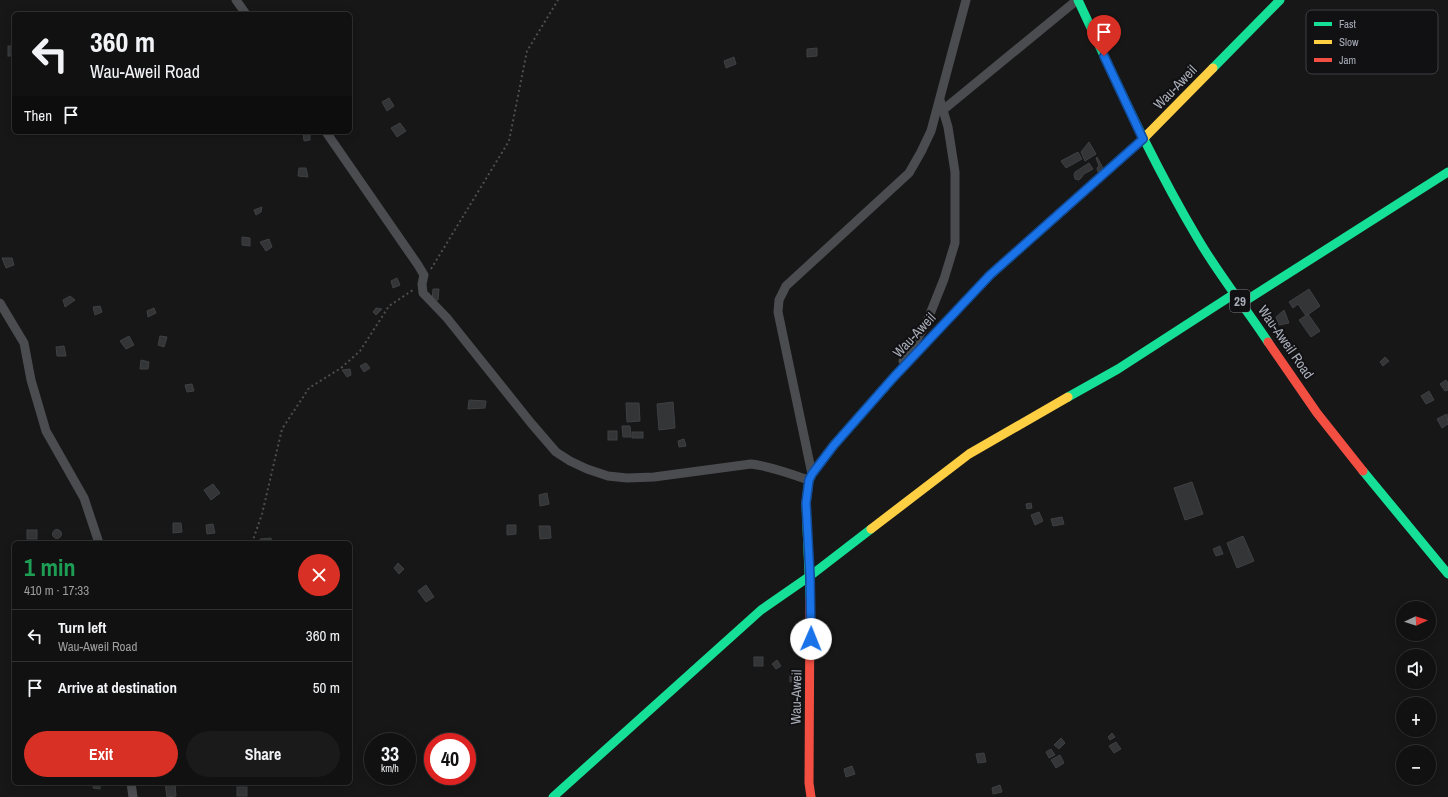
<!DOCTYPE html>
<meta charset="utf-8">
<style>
body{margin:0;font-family:"Archivo Narrow",sans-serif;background:#1a1a1a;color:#f1f3f6;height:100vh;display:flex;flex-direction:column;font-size:15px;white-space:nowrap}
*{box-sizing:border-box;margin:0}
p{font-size:13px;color:#9c9d9f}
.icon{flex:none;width:22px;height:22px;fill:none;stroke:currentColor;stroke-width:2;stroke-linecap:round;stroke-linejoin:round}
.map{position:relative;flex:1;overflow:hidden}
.sheet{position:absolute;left:12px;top:541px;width:340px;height:244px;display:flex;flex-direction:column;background:#111;border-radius:6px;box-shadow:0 2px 10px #0003,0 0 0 1px #303131}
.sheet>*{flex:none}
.hud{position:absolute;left:12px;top:12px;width:340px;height:122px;border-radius:6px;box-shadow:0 2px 10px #0003,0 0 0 1px #303131;background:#111;color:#f1f3f6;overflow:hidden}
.needle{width:26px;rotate:87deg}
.controls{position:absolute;left:1396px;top:601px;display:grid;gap:8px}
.controls a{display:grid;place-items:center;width:40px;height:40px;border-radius:50%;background:#111;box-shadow:0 2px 10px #0003,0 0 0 1px #303131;font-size:20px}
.speed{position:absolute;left:364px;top:733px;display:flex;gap:8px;font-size:20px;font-weight:700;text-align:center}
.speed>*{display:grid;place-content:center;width:52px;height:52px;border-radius:50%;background:#111;box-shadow:0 2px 10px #0003,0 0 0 1px #303131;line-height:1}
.speed small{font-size:10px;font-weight:400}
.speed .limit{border:6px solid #d22;background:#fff;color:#111}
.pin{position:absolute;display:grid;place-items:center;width:34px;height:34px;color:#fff;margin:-41px -17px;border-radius:50% 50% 50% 0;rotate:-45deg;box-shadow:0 0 4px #0007}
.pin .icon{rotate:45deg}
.me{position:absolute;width:44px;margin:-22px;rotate:1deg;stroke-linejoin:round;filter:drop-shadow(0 0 3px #0008)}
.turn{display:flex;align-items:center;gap:14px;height:84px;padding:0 12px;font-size:18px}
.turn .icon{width:52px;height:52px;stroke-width:2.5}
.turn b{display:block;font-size:28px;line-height:34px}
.then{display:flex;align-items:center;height:38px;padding:0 12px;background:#0003;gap:8px;font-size:15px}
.round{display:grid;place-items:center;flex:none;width:42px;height:42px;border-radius:21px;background:#1a1a1a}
.overview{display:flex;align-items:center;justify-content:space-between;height:68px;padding:0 12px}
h1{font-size:24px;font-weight:700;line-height:30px;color:#1e9e55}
.primary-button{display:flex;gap:8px;margin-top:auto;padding:8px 12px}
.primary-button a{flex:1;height:46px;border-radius:24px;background:#d93025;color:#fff;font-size:16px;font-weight:700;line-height:46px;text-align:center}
.primary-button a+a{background:#1a1a1a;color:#f1f3f6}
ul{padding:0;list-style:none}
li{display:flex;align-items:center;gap:12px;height:52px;padding:0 12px;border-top:1px solid #303131}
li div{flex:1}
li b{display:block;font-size:15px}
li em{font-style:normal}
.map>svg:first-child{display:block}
</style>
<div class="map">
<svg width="1448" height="797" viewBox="0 0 1448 797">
<rect width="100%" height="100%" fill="#171717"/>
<!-- building -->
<g fill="#343537" stroke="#3f4043">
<rect x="8" y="46" width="6" height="10"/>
<path d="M817 48V56L807 57V49Z"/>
<path d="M734 57 736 64 726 68 724 61Z"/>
<path d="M389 98 394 106 387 111 382 102Z"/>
<path d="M400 123 406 131 397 137 391 128Z"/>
<path d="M310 132V140L304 141 303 133Z"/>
<path d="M1089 142 1096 154 1085 161 1081 152Z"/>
<path d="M1078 152 1082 159 1066 168 1061 161Z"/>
<path d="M1097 157 1103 168 1098 172 1097 168 1099 166 1096 158Z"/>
<path d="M1089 163 1093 169 1084 174 1081 178 1079 180 1075 179 1074 175 1075 172Z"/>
<path d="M299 168H306L308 177 298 176Z"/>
<path d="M262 207 261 212 256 215 254 210Z"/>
<path d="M242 237 250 238V246L242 245Z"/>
<path d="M269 239 272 247 266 251 260 242Z"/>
<path d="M2 258H12L14 265 6 268Z"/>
<path d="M397 278 400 285 393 288 391 281Z"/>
<path d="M433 289H439L438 300H432Z"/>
<path d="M1309 289 1320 306 1306 316 1298 304 1293 308 1289 302Z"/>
<path d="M70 296 75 300 65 307 63 300Z"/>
<path d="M100 306 102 312 95 315 93 307Z"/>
<path d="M154 308 156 313 148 317 147 311Z"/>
<path d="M376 308 382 309 376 315 373 312Z"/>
<path d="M1284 310 1289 323 1279 325 1276 317Z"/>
<path d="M1308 314 1320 331 1311 337 1299 320Z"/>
<path d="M129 336 134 345 126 349 120 341Z"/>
<path d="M160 336 167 337 164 347 158 345Z"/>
<path d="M64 346 66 356H57L56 347Z"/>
<path d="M1385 357 1389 361 1383 366 1380 362Z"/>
<path d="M141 360 149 362 148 369H140Z"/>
<path d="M366 363 370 368 364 372 360 366Z"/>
<path d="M350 369 351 375 347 377 342 370Z"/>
<path d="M1446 380 1448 383V390L1445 391 1440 384Z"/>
<path d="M192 384 194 391 187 392 185 385Z"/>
<path d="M1429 391 1434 400 1426 404 1421 396Z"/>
<path d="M469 400 486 401 485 408 468 409Z"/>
<path d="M673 402 675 428 659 430 657 404Z"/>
<path d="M626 403H639L640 421 627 422Z"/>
<path d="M1447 414 1448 424 1442 428 1437 419Z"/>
<path d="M622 426H630L631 437H623Z"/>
<rect x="608" y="431" width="9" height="9"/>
<rect x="632" y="432" width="11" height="6"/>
<path d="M684 439 686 446 679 447 678 441Z"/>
<path d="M1192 482 1203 514 1185 520 1174 488Z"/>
<path d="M213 484 220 493 211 500 204 490Z"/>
<path d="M547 493 549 504 540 506 539 495Z"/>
<path d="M1031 503 1032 508 1027 509 1026 504Z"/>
<path d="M1039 512 1043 521 1035 525 1031 515Z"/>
<path d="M1062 517 1064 524 1053 526 1051 519Z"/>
<path d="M173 523H181L182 532 173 533Z"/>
<path d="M213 524 215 533 207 534 206 525Z"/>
<path d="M507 525H516V534L507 535Z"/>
<path d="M539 526H550L551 538 540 539Z"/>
<circle cx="57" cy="534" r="4.5"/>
<rect x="27" y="530" width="10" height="9"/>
<path d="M1243 536 1254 561 1237 568 1227 543Z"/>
<path d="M271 538 272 543H261L260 539Z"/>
<path d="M1220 546 1223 554 1216 556 1213 549Z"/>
<path d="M398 563 404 569 399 574 394 568Z"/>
<path d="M426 585 434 597 426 602 418 591Z"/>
<rect x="754" y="657" width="9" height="9"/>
<path d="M777 660 781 666 776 669 772 664Z"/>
<path d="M790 674H798V681L790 682Z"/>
<path d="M1112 733 1115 737 1110 740 1108 737Z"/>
<path d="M1061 738 1065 743 1059 749 1054 745Z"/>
<path d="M1116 742 1121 749 1114 753 1109 746Z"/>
<path d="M1051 749 1055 755 1049 758 1046 752Z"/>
<path d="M984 753 986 762 978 763 976 754Z"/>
<path d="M1060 755 1064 763 1056 768 1051 760Z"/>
<path d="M852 766 855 774 846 777 844 769Z"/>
<path d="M94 783H100V789L93 788Z"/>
<path d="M165 783H175L176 796 167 797Z"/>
<path d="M1000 785 1002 792 993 794 992 788Z"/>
<rect x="237" y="787" width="10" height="9"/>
</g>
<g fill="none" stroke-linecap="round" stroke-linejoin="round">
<!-- path -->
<g stroke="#4d4e52" stroke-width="2" stroke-dasharray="2 3" stroke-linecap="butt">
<path d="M431 269 509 141 527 51 558 0"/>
<path d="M252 543 262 514 282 429 309 388 341 368 360 351 389 306 413 290"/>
</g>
<!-- street -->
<g stroke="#4b4c50" stroke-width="9">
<path d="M236 0 246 14"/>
<path d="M943 110 1077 0"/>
<path d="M326 132 418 265 424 275 422 284 423 293 447 318 531 423 556 452 570 461 587 469 608 476 627 478 654 477 751 464C771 466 790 474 809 480"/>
<path d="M0 303 24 343 31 380 46 431 84 498 99 543"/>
<path d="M903 361 926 324 944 279 955 243V172L948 127 940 100"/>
<path d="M812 474 778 312 779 300 786 286 909 173 921 152 931 131 966 0"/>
<path d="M131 783 133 797"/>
</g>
<!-- fast -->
<g stroke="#16e098" stroke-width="9">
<path d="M1078 0C1116 81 1152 162 1198 239 1219 275 1245 307 1268 342"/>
<path d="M1213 68 1280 0"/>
<path d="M1242 303 1448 172"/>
<path d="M1068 397 1118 369 1234 294"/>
<path d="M1363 471 1448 574"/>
<path d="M810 598 806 503 809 480 812 474 834 445 893 378 990 275 1043 228"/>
<path d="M553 797 761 610 810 576 871 529"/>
</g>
<!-- slow -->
<g stroke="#ffcf43" stroke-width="9">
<path d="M1043 228 1143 139 1213 68"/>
<path d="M871 529 969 454 1068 397"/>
</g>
<!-- jam -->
<g stroke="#f24e42" stroke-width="9">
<path d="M1268 342 1317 413 1363 471"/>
<path d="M810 598 809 783 811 797"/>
</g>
</g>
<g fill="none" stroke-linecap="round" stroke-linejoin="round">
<!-- route casing -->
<g stroke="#114b97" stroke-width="10">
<path id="route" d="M811 639 810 576 806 503 809 480 812 474 834 445 893 378 990 275 1143 139 1104 56"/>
</g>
<!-- route -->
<use href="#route" stroke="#1a73e8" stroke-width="7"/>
</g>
<g text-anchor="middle" stroke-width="4" stroke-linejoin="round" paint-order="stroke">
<!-- shield labels -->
<rect fill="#111113" stroke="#7b7e86" stroke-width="1" x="1230" y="290" width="20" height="22" rx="3"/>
<g font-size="13" font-weight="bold" fill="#a8adb8">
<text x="1240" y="306">29</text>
</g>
<!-- street labels -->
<g font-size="14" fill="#a8adb8" stroke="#111113">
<text transform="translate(1175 87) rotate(-46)" y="5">Wau-Aweil</text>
<text transform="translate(914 335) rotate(-47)" y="5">Wau-Aweil</text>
<text transform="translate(1286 342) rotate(55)" y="5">Wau-Aweil Road</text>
<text transform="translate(796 697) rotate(-89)" y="5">Wau-Aweil</text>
</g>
</g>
<!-- legend -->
<rect x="1306" y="10" width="132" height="64" rx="6" fill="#111113" stroke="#3e4045" stroke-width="1"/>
<rect x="1314" y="22" width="18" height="4" fill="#16e098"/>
<rect x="1314" y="40" width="18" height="4" fill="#ffcf43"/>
<rect x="1314" y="58" width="18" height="4" fill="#f24e42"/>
<g font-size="11" fill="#a8adb8">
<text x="1339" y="28">Fast</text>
<text x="1339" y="46">Slow</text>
<text x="1339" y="64">Jam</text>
</g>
</svg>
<div class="controls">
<a><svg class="needle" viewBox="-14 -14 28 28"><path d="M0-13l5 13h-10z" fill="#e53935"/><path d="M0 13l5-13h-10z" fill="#9c9d9f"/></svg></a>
<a><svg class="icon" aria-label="sound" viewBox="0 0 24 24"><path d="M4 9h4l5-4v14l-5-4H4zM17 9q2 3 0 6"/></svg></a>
<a>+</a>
<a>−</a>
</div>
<div class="speed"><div>33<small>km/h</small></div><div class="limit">40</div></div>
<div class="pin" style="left:1104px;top:56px;background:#d93025"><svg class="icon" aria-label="arrive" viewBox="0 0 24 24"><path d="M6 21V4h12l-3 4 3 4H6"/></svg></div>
<svg class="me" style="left:811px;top:639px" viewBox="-20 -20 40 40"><circle r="19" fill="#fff"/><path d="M0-13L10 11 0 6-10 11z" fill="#1a73e8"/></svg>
<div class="hud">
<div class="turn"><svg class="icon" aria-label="left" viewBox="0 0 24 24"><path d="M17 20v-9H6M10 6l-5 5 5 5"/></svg><div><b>360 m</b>Wau-Aweil Road</div></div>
<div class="then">Then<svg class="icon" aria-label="arrive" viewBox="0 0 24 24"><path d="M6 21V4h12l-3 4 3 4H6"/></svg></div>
</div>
<section class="sheet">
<div class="overview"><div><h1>1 min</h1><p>410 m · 17:33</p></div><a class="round" style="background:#d93025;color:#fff"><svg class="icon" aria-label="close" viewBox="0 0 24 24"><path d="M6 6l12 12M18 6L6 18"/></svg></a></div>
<ul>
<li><svg class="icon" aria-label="left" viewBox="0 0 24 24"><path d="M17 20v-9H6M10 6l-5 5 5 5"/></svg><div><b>Turn left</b><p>Wau-Aweil Road</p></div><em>360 m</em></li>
<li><svg class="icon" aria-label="arrive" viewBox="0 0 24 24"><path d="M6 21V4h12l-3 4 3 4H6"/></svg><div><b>Arrive at destination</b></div><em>50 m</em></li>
</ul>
<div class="primary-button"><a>Exit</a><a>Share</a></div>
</section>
</div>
